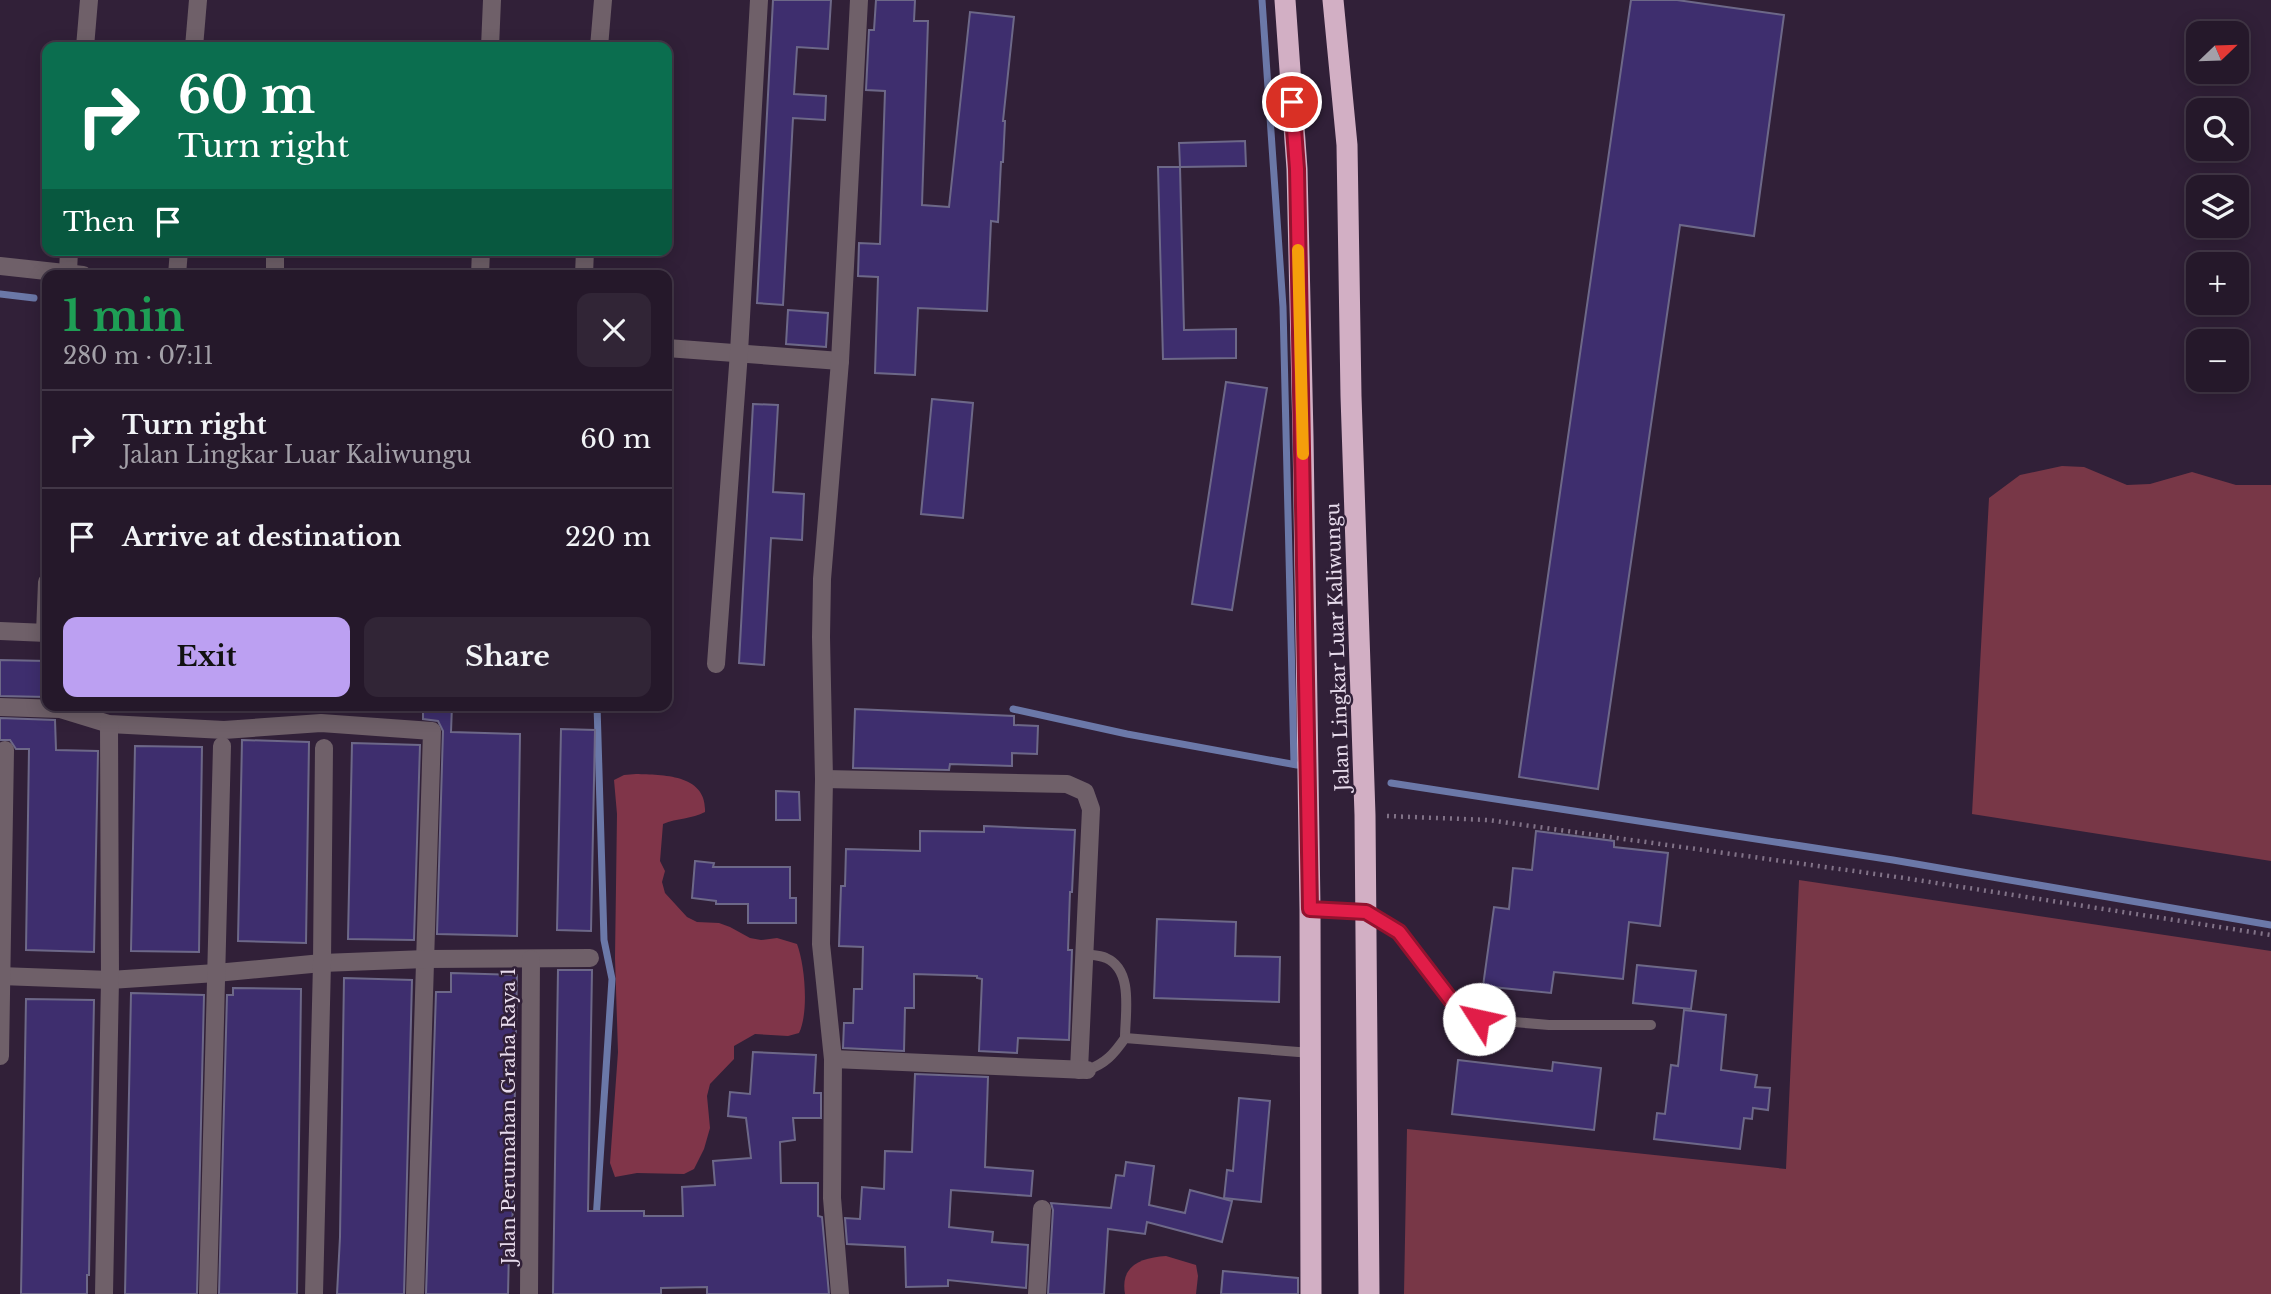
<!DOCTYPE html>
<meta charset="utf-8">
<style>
body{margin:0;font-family:"Libre Baskerville",serif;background:#312536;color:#f1f3f6;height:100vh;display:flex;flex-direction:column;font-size:26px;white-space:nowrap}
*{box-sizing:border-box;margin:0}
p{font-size:23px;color:#a3a0a8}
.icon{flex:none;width:38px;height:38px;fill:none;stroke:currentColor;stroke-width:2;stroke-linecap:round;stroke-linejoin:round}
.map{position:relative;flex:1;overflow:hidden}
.side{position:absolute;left:42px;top:270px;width:630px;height:441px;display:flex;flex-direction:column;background:#25182a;border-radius:14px;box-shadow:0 4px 18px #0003,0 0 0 2px #423747}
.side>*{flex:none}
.hud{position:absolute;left:42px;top:42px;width:630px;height:214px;border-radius:14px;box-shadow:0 4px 18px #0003,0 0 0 2px #423747;background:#0b6e4f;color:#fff;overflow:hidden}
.needle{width:46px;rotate:67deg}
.controls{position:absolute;left:2186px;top:21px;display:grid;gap:14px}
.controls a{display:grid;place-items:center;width:63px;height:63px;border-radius:14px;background:#25182a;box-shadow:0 4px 18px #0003,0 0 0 2px #423747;font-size:35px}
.pin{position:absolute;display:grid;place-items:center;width:60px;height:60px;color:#fff;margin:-30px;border:4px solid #fff;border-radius:50%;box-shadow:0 2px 7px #0007}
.me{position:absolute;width:77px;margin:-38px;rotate:305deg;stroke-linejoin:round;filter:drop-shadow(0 0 5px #0008)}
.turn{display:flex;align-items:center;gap:24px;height:147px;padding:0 21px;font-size:32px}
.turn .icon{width:91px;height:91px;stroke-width:2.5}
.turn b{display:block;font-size:49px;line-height:60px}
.then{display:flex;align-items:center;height:66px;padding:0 21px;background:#0003;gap:14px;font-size:26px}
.round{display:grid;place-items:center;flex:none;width:74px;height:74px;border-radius:14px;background:#312536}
.summary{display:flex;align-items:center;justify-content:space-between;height:119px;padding:0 21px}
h1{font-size:42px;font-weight:700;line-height:52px;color:#1e9e55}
.action{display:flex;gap:14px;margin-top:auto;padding:14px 21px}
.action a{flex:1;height:80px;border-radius:14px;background:#bca0f2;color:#111;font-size:28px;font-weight:700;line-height:80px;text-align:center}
.action a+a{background:#312536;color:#f1f3f6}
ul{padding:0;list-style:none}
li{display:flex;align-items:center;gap:21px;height:98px;padding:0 21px;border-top:2px solid #423747}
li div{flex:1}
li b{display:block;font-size:26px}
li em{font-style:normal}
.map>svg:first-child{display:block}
</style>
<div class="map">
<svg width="2271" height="1294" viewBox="0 0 2271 1294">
<rect width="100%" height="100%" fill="#312038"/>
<!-- green -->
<g fill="#783747">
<path d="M2062 466 2084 467 2127 485 2150 484 2192 472 2236 485H2271V861L1972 814 1989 498 2020 475Z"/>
<path d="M1799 880 2271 951V1294H1404L1407 1129 1786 1169Z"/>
</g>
<!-- forest -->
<g fill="#803549">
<path d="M636 774C663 775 707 774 705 812 692 819 677 818 663 824L660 861 665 871 662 882 665 893 687 917 697 922 719 923 730 927 750 938 761 940 777 938 797 944C805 965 809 1013 799 1033L788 1036 755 1034 734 1046V1059L710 1084 707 1096 710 1128 704 1149 694 1169 684 1174 637 1173 615 1177 610 1163 618 1052 615 958 617 814 614 780 624 775Z"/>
<path d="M1166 1256 1196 1265 1198 1276 1196 1294H1125C1120 1265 1141 1258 1166 1256Z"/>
</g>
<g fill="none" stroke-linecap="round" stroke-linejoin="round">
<!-- stream -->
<g stroke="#6b78a8" stroke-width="7">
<path d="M1262 0 1283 307 1294 764"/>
<path d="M0 294 34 298"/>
<path d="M1013 709 1127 734 1297 765"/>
<path d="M1391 783 1893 860 2271 925"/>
<path d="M596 1220 612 979 604 940 597 705"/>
</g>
</g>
<!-- building -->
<g fill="#3e2e6e" stroke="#6d6888" stroke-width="2">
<path d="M773 0H831L828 49 797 47 794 94 826 96 825 120 793 118 783 305 757 303Z"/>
<path d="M876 0H915L914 21H928L922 205 949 207 970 12 1014 17 1003 121H1005L1003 162H1001L998 222 991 221 987 311 918 308 915 375 875 373 878 277 858 276 859 243 880 244 885 91 866 90 869 30H874Z"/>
<path d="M1631 0H1677L1784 15 1754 236 1680 225 1598 789 1519 777Z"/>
<path d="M1245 141 1246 166 1180 167 1184 330 1236 329V358L1163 359 1158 167H1180L1179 143Z"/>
<path d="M788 310 828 313 826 347 786 344Z"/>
<path d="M1226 382 1267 388 1232 610 1192 604Z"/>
<path d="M932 399 973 403 963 518 921 514Z"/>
<path d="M753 404 778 405 773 492 804 494 802 540 771 538 764 665 739 663Z"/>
<path d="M0 660 47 661V697L0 696Z"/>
<path d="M423 705H452L451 732 520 734 517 936 437 934 443 731 438 721 423 719Z"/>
<path d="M855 709 1014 716V725L1038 726 1037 754 1012 753V766L950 764 949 770 853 768Z"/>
<path d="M0 718 55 720 56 750 98 751 94 952 26 950 29 749H16L10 740H0Z"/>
<path d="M561 729 595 730 591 931 557 930Z"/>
<path d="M242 740 309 742 306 943 238 941Z"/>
<path d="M352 743 420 745 414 940 348 939Z"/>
<path d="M135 746 202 747 199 952 131 951Z"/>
<path d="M776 791 799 792 800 820H776Z"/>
<path d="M984 826 1075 830 1072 892H1070L1068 950H1072L1069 1040 1018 1038 1017 1053 979 1051 982 979 977 978V976L914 974V1008H905L904 1051 843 1048 844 1023H853L854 989H862L863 947 839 946 841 886H845L846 849 920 851V831L984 832Z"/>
<path d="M1536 831 1614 841V847L1668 853 1660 926 1629 922 1623 979 1554 972 1551 993 1483 986 1494 907 1509 909 1513 868 1532 870Z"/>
<path d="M695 861 714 863 713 867H790V898H796V923H748V904H716V901L692 898Z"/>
<path d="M1157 919 1236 922 1235 956 1280 957 1279 1002 1154 998Z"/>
<path d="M1637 965 1696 971 1691 1009 1633 1003Z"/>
<path d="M558 970H592L588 1211H644V1216H683L682 1187 715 1185 713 1161 751 1158 746 1118 728 1116 730 1092 750 1094 753 1052 816 1055 814 1093H821V1118H793L795 1140 780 1142 781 1183H818V1216L822 1217 829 1294H707V1287L661 1288V1294H553Z"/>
<path d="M451 973 517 975 512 1249H509L508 1294H426L436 992H451Z"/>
<path d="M344 978 412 980 404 1294H337L340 1237Z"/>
<path d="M233 988 301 989 297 1294H219L227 995H233Z"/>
<path d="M131 993 204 995 197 1294H125Z"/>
<path d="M26 999 94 1000 89 1275H87V1294H21Z"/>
<path d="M1684 1010 1726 1015 1721 1070 1757 1075 1755 1087 1770 1088 1768 1110 1753 1108 1752 1119 1744 1118 1740 1149 1654 1139 1657 1113 1665 1114 1671 1065 1678 1066Z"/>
<path d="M1458 1060 1552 1071 1553 1062 1601 1068 1594 1130 1452 1114Z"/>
<path d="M915 1074 988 1077 985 1167 1033 1171 1031 1196 951 1190 949 1227 993 1232 992 1242 1028 1245 1026 1288 948 1280V1286L906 1287 905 1247 847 1244 845 1218 860 1219 862 1187 884 1189 885 1151 912 1152Z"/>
<path d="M1239 1098 1270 1101 1261 1202 1224 1198 1227 1170 1233 1171Z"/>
<path d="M1126 1162 1154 1166 1149 1205 1185 1213 1190 1190 1232 1201 1222 1242 1147 1222 1145 1234 1108 1229 1104 1294H1048L1053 1210 1051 1203 1111 1208 1116 1175 1124 1176Z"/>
<path d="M1223 1271 1298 1278V1294H1221Z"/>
</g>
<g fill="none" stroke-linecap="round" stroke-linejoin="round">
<!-- path -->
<path stroke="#827388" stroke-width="4.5" stroke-dasharray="2 5" stroke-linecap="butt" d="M1387 816 1488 820 1904 878 2271 935"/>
<!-- lane -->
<g stroke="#6f6069" stroke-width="10">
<path d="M1310 909 1366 911 1399 932 1451 1000 1479 1019 1549 1025H1651"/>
<path d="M1084 954C1090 955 1100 955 1106 958 1134 970 1125 1014 1125 1038"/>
<path d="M1087 1070C1105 1064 1114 1054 1125 1038L1311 1053"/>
</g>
<!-- street -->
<g stroke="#6f6069" stroke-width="18">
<path d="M85 47 89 0"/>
<path d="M194 47 198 0"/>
<path d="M490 47 492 0"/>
<path d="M599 47 603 0"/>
<path d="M0 266 83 275"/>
<path d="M68 273 69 250"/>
<path d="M177 275 179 250"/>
<path d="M275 275V250"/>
<path d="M480 275 481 250"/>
<path d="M584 275 585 250"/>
<path d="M667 348 840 361"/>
<path d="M0 631 47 633"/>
<path d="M45 633 47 582"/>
<path d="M716 664 739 352 759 0"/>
<path d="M0 707 60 709 109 724 224 730 321 723 432 731 415 1294"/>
<path d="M824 779 1067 784 1085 792 1091 809 1079 1070"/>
<path d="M0 976 110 980 216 973 322 963 426 959 590 958"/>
<path d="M0 1056 5 750"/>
<path d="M833 1059 1087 1070"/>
<path d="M104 1294 110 980 109 724"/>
<path d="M208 1294 222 746"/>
<path d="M314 1294 322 963 324 748"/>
<path d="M529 1294 531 959"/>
<path d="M840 1294 832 1198 833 1059 821 944 824 779 821 637 822 579 840 361 859 0"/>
<path d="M1037 1294 1042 1209"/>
</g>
<!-- highway -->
<g stroke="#d2afc4" stroke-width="21">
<path d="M1285 0 1297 169 1303 436 1310 909 1311 1294"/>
<path d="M1333 0 1347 145 1351 396 1365 815 1369 1294"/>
</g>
</g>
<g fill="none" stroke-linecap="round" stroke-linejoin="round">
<!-- route casing -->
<g stroke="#92132f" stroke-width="18">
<path id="route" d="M1292 102 1297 169 1299 276 1310 909 1366 912 1399 932 1451 1000 1479 1019"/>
</g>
<!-- route -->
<use href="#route" stroke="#e11d48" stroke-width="12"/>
<!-- slow -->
<path stroke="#f59e0b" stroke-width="12" d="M1298 250 1303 454"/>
</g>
<g text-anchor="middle" stroke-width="5" stroke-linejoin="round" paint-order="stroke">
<!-- street labels -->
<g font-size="19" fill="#e6daeb" stroke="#312038">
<text transform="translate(1337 647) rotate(-92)" y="7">Jalan Lingkar Luar Kaliwungu</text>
<text transform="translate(508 1116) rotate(-90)" y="7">Jalan Perumahan Graha Raya 1</text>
</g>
</g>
</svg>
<div class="controls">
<a><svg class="needle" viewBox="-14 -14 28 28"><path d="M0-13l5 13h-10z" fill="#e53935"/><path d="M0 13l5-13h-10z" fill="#a3a0a8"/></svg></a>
<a><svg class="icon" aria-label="search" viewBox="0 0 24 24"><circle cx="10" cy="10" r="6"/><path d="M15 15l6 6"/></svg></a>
<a><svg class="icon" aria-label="layers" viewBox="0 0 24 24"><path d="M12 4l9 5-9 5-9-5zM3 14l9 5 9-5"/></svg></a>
<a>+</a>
<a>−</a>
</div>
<div class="pin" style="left:1292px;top:102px;background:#d93025"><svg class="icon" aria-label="arrive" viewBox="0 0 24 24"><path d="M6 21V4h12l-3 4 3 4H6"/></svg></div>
<svg class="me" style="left:1479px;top:1019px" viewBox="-20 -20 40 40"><circle r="19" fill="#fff"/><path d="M0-13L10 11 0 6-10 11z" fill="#e11d48"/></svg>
<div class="hud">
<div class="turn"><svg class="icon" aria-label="right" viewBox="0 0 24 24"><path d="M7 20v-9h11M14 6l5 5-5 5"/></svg><div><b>60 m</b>Turn right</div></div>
<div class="then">Then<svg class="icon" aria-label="arrive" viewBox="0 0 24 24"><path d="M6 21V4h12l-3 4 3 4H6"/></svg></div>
</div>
<section class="side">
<div class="summary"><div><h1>1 min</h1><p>280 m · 07:11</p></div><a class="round"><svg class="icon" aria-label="close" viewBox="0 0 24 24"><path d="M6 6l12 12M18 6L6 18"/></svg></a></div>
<ul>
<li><svg class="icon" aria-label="right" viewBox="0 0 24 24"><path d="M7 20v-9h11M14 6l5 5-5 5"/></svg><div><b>Turn right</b><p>Jalan Lingkar Luar Kaliwungu</p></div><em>60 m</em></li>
<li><svg class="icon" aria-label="arrive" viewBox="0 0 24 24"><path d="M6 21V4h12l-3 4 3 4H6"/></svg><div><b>Arrive at destination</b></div><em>220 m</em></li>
</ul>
<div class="action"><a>Exit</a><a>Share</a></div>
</section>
</div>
